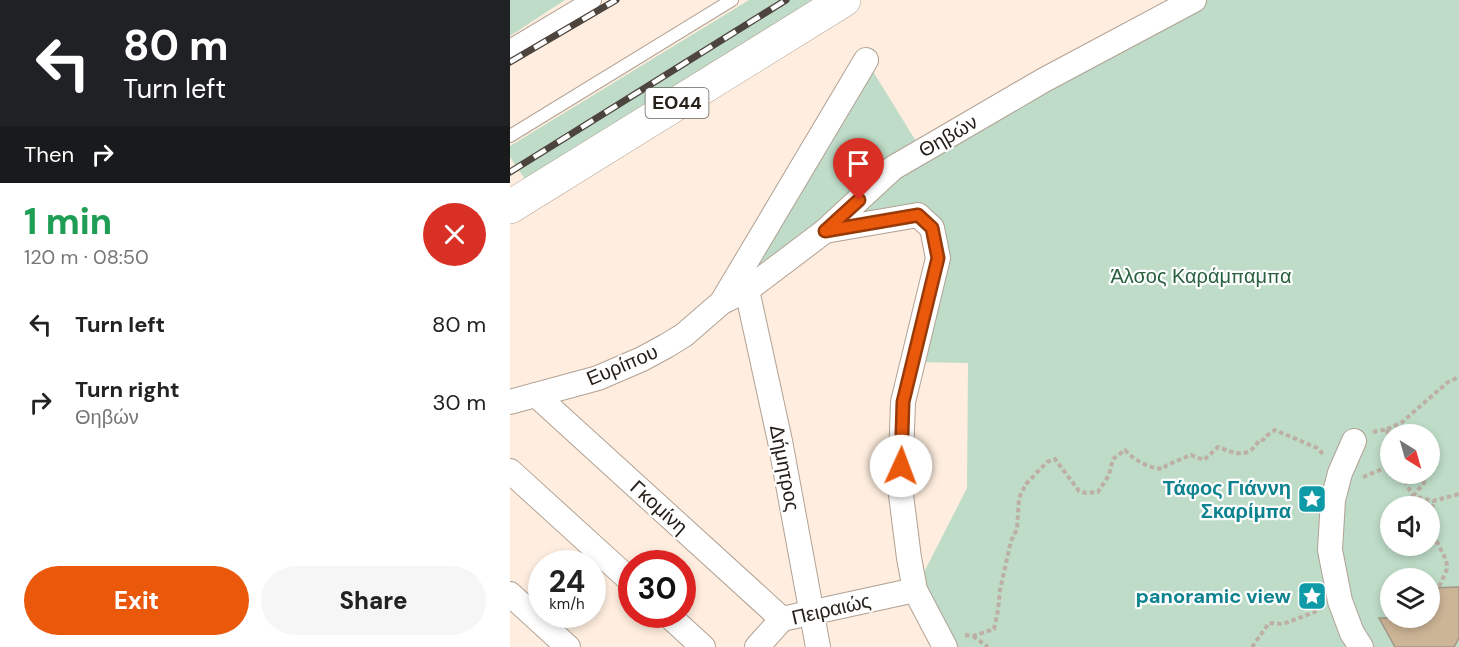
<!DOCTYPE html>
<meta charset="utf-8">
<style>
body{margin:0;font-family:"DM Sans",sans-serif;background:#f6f6f6;color:#222;height:100vh;display:flex;flex-direction:column;font-size:22px;white-space:nowrap}
*{box-sizing:border-box;margin:0}
p{font-size:20px;color:#767676}
.icon{flex:none;width:33px;height:33px;fill:none;stroke:currentColor;stroke-width:2;stroke-linecap:round;stroke-linejoin:round}
.map{position:relative;flex:1;overflow:hidden}
.details{display:flex;flex-direction:column;background:#fff;width:510px}
.details>*{flex:none}
.hud{background:#202124;color:#fff;overflow:hidden}
.needle{width:39px;rotate:143deg}
.fabs{position:absolute;left:870px;top:424px;display:grid;gap:12px}
.fabs a{display:grid;place-items:center;width:60px;height:60px;border-radius:50%;background:#fff;box-shadow:0 3px 9px #0003;font-size:30px}
.speed{position:absolute;left:18px;top:550px;display:flex;gap:12px;font-size:30px;font-weight:700;text-align:center}
.speed>*{display:grid;place-content:center;width:78px;height:78px;border-radius:50%;background:#fff;box-shadow:0 3px 9px #0003;line-height:1}
.speed small{font-size:15px;font-weight:400}
.speed .limit{border:9px solid #d22;background:#fff;color:#111}
.pin{position:absolute;display:grid;place-items:center;width:51px;height:51px;color:#fff;margin:-62px -26px;border-radius:50% 50% 50% 0;rotate:-45deg;box-shadow:0 0 6px #0007}
.pin .icon{rotate:45deg}
.me{position:absolute;width:66px;margin:-33px;rotate:2deg;stroke-linejoin:round;filter:drop-shadow(0 0 4px #0008)}
.turn{display:flex;align-items:center;gap:21px;height:126px;padding:0 24px;font-size:27px}
.turn .icon{width:78px;height:78px;stroke-width:2.5}
.turn b{display:block;font-size:42px;line-height:51px}
.then{display:flex;align-items:center;height:57px;padding:0 24px;background:#0003;gap:12px;font-size:22px}
.round{display:grid;place-items:center;flex:none;width:63px;height:63px;border-radius:32px;background:#f6f6f6}
.summary{display:flex;align-items:center;justify-content:space-between;height:102px;padding:0 24px}
h1{font-size:36px;font-weight:800;line-height:45px;color:#1e9e55}
.button{display:flex;gap:12px;margin-top:auto;padding:12px 24px}
.button a{flex:1;height:69px;border-radius:36px;background:#ea580c;color:#fff;font-size:24px;font-weight:800;line-height:69px;text-align:center}
.button a+a{background:#f6f6f6;color:#222}
ul{padding:0;list-style:none}
li{display:flex;align-items:center;gap:18px;height:78px;padding:0 24px}
li div{flex:1}
li b{display:block;font-size:22px}
li em{font-style:normal}
main{display:flex;flex:1;min-height:0}
.map>svg:first-child{display:block}
</style>
<main>
<section class="details">
<div class="hud">
<div class="turn"><svg class="icon" aria-label="left" viewBox="0 0 24 24"><path d="M17 20v-9H6M10 6l-5 5 5 5"/></svg><div><b>80 m</b>Turn left</div></div>
<div class="then">Then<svg class="icon" aria-label="right" viewBox="0 0 24 24"><path d="M7 20v-9h11M14 6l5 5-5 5"/></svg></div>
</div>
<div class="summary"><div><h1>1 min</h1><p>120 m · 08:50</p></div><a class="round" style="background:#d93025;color:#fff"><svg class="icon" aria-label="close" viewBox="0 0 24 24"><path d="M6 6l12 12M18 6L6 18"/></svg></a></div>
<ul>
<li><svg class="icon" aria-label="left" viewBox="0 0 24 24"><path d="M17 20v-9H6M10 6l-5 5 5 5"/></svg><div><b>Turn left</b></div><em>80 m</em></li>
<li><svg class="icon" aria-label="right" viewBox="0 0 24 24"><path d="M7 20v-9h11M14 6l5 5-5 5"/></svg><div><b>Turn right</b><p>Θηβών</p></div><em>30 m</em></li>
</ul>
<div class="button"><a>Exit</a><a>Share</a></div>
</section>
<div class="map">
<svg width="949" height="647" viewBox="0 0 949 647">
<rect width="100%" height="100%" fill="#ffeedf"/>
<!-- green -->
<g fill="#bedcc7" fill-rule="evenodd">
<path d="M0 0H55L0 36Z"/>
<path d="M239 0H334L24 193 0 157V146Z"/>
<path d="M680 0H949V647H435L405 590 457 488 458 363 402 362 428 258 408 215 315 231 212 302 356 60 412 151ZM880 435H920V474H880ZM880 507H920V546H880ZM880 579H920V618H880Z"/>
</g>
<!-- building -->
<path fill="#ccb496" stroke="#a29686" stroke-width="1.5" d="M949 587V638L944 647H885L869 618H920V588Z"/>
<g fill="none" stroke-linecap="round" stroke-linejoin="round">
<!-- service casing -->
<g stroke="#b1a193" stroke-width="14">
<path id="service" d="M0 136 222 0"/>
</g>
<!-- pedestrian casing -->
<g stroke="#b1a193" stroke-width="20">
<path id="pedestrian" d="M0 49 82 0"/>
</g>
<!-- minor casing -->
<g stroke="#b1a193" stroke-width="26">
<g id="minor">
<path d="M315 231 408 215 422 228 428 258 393 402 390 487 399 558 405 590 435 647"/>
<path d="M237 290 270 441 308 647"/>
<path d="M212 302 356 60"/>
<path d="M26 395 272 619"/>
<path d="M0 402 88 378 132 359 156 346 174 335 212 302 237 290 315 231 383 168 534 80 684 0"/>
<path d="M844 441 830 473 823 500 820 550 830 601 842 633 851 647"/>
<path d="M0 471 122 582"/>
<path d="M0 594 58 647"/>
<path d="M158 615 193 647"/>
<path d="M247 647 272 619 405 590"/>
</g>
</g>
<!-- primary casing -->
<g stroke="#b1a193" stroke-width="34">
<path id="primary" d="M0 207 334 0"/>
</g>
<!-- path -->
<g stroke="#bdafa3" stroke-width="4" stroke-dasharray="4.5 3" stroke-linecap="butt">
<path d="M877 429 891 423 938 382 949 377"/>
<path d="M863 432 877 429 880 448"/>
<path d="M891 474 903 496 923 501 949 494"/>
<path d="M853 477 880 466"/>
<path d="M903 496 914 483 913 475 909 474"/>
<path d="M920 607 937 569C938 557 927 546 924 534 920 523 922 512 923 501"/>
<path d="M913 621 914 618"/>
<path d="M455 635 463 636 484 629 488 610 490 590 501 541 507 529 509 498 516 484 537 462 545 459 569 491 576 493 588 492 599 475 603 459 615 450C625 461 639 468 653 469L657 465 681 455 694 460 708 447C725 454 739 459 749 440H753L756 436 765 430 807 448 815 456"/>
<path d="M463 636 478 647"/>
<path d="M742 647 759 623 773 624 810 610"/>
</g>
<!-- service -->
<use href="#service" stroke="#fff" stroke-width="12"/>
<!-- pedestrian -->
<use href="#pedestrian" stroke="#fff" stroke-width="18"/>
<!-- minor -->
<use href="#minor" stroke="#fff" stroke-width="24"/>
<!-- primary -->
<use href="#primary" stroke="#fff" stroke-width="33"/>
<!-- rail casing -->
<g stroke="#4c443d" stroke-width="7">
<g id="rail">
<path d="M0 62 106 0"/>
<path d="M0 172 276 0"/>
</g>
</g>
<!-- rail -->
<use href="#rail" stroke="#fefefe" stroke-width="4.5" stroke-dasharray="14" stroke-linecap="butt"/>
</g>
<g fill="none" stroke-linecap="round" stroke-linejoin="round">
<!-- route casing -->
<g stroke="#983908" stroke-width="15">
<path id="route" d="M349 200 315 231 408 215 422 228 428 258 393 402 391 466"/>
</g>
<!-- route -->
<use href="#route" stroke="#ea580c" stroke-width="10"/>
</g>
<!-- icons -->
<defs>
<g id="sight-square" transform="scale(1.5)"><rect x="-9" y="-9" width="18" height="18" rx="4" fill="#0f9aa8" stroke="#fefefe"/><path d="M0-6L1.8-2.2L6-1.7L2.9 1.2L3.7 5.4L0 3.3L-3.7 5.4L-2.9 1.2L-6-1.7L-1.8-2.2Z" fill="#fff"/></g>
</defs>
<g fill-rule="evenodd">
<use href="#sight-square" x="802" y="499"/>
<use href="#sight-square" x="802" y="596"/>
</g>
<g text-anchor="middle" stroke-width="4.5" stroke-linejoin="round" paint-order="stroke">
<!-- shield labels -->
<rect fill="#fefefe" stroke="#67635e" stroke-width="1.5" x="135.5" y="88" width="63" height="30" rx="4.5"/>
<g font-size="18" font-weight="bold" fill="#26201a">
<text x="167" y="109">ΕΟ44</text>
</g>
<!-- street labels -->
<g font-size="20" fill="#26201a" stroke="#fefefe">
<text transform="translate(438 136) rotate(-30)" y="7">Θηβών</text>
<text transform="translate(112 365) rotate(-23)" y="7">Ευρίπου</text>
<text transform="translate(275 468) rotate(79)" y="7">Δήμητρος</text>
<text transform="translate(149 507) rotate(42)" y="7">Γκομίνη</text>
<text transform="translate(321 609) rotate(-13)" y="7">Πειραιώς</text>
</g>
<!-- park labels -->
<g font-size="20" fill="#296040" stroke="#fefefe">
<text x="691" y="283">Άλσος Καράμπαμπα</text>
</g>
<!-- culture labels -->
<g font-size="20" font-weight="bold" fill="#0d838f" stroke="#fefefe" text-anchor="end">
<text x="781" y="495">Τάφος Γιάννη<tspan x="781" dy="23">Σκαρίμπα</tspan></text>
<text x="781" y="603">panoramic view</text>
</g>
</g>
</svg>
<div class="fabs">
<a><svg class="needle" viewBox="-14 -14 28 28"><path d="M0-13l5 13h-10z" fill="#e53935"/><path d="M0 13l5-13h-10z" fill="#767676"/></svg></a>
<a><svg class="icon" aria-label="sound" viewBox="0 0 24 24"><path d="M4 9h4l5-4v14l-5-4H4zM17 9q2 3 0 6"/></svg></a>
<a><svg class="icon" aria-label="layers" viewBox="0 0 24 24"><path d="M12 4l9 5-9 5-9-5zM3 14l9 5 9-5"/></svg></a>
</div>
<div class="speed"><div>24<small>km/h</small></div><div class="limit">30</div></div>
<div class="pin" style="left:349px;top:200px;background:#d93025"><svg class="icon" aria-label="arrive" viewBox="0 0 24 24"><path d="M6 21V4h12l-3 4 3 4H6"/></svg></div>
<svg class="me" style="left:391px;top:466px" viewBox="-20 -20 40 40"><circle r="19" fill="#fff"/><path d="M0-13L10 11 0 6-10 11z" fill="#ea580c"/></svg>
</div>
</main>
